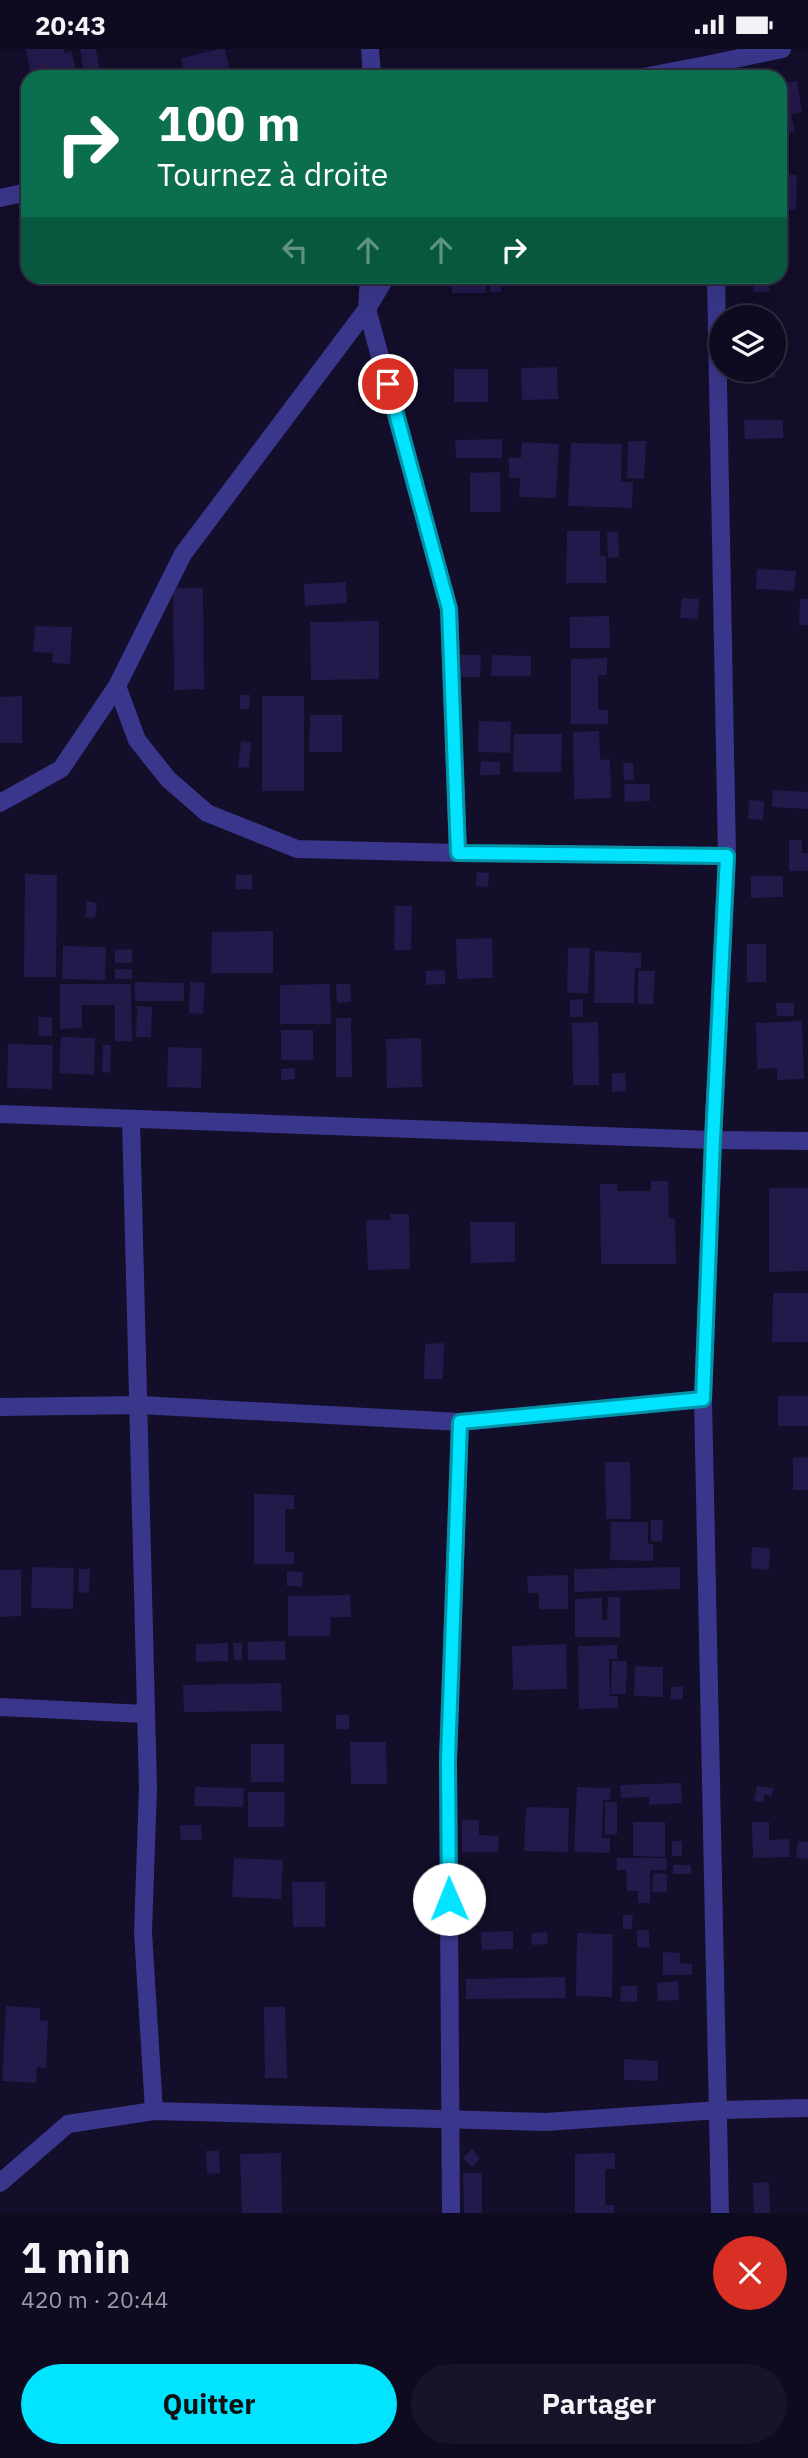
<!DOCTYPE html>
<html lang="fr">
<meta charset="utf-8">
<style>
body{margin:0;font-family:"IBM Plex Sans",sans-serif;background:#171328;color:#f1f3f6;height:100vh;display:flex;flex-direction:column;font-size:26px;white-space:nowrap}
*{box-sizing:border-box;margin:0}
p{font-size:23px;color:#9b9aa4}
.icon{flex:none;width:38px;height:38px;fill:none;stroke:currentColor;stroke-width:2;stroke-linecap:round;stroke-linejoin:round}
.map{position:relative;height:2164px;overflow:hidden}
.drawer{display:flex;flex-direction:column;background:#0e0a1f;flex:1}
.drawer>*{flex:none}
.top-card{position:absolute;left:21px;top:21px;width:766px;height:214px;border-radius:21px;box-shadow:0 7px 28px #0002,0 0 0 2px #2e2b3d;background:#0b6e4f;color:#fff;overflow:hidden}
.controls{position:absolute;left:709px;top:256px;display:grid;gap:14px}
.controls a{display:grid;place-items:center;width:77px;height:77px;border-radius:50%;background:#0e0a1f;box-shadow:0 7px 28px #0002,0 0 0 2px #2e2b3d;font-size:35px}
.pin{position:absolute;display:grid;place-items:center;width:60px;height:60px;color:#fff;margin:-30px;border:4px solid #fff;border-radius:50%;box-shadow:0 2px 7px #0007}
.me{position:absolute;width:77px;margin:-38px;rotate:359deg;stroke-linejoin:round;filter:drop-shadow(0 0 5px #0008)}
.turn{display:flex;align-items:center;gap:24px;height:147px;padding:0 21px;font-size:32px}
.turn .icon{width:91px;height:91px;stroke-width:2.5}
.turn b{display:block;font-size:49px;line-height:60px}
.lanes{display:flex;align-items:center;height:66px;padding:0 21px;background:#0003;justify-content:center;gap:35px;direction:ltr}
.lanes .off{opacity:.35}
.round{display:grid;place-items:center;flex:none;width:74px;height:74px;border-radius:37px;background:#171328}
.summary{display:flex;align-items:center;justify-content:space-between;height:119px;padding:0 21px}
h1{font-size:42px;font-weight:800;line-height:52px}
.cta{display:flex;gap:14px;margin-top:auto;padding:14px 21px}
.cta a{flex:1;height:80px;border-radius:42px;background:#02e3ff;color:#111;font-size:28px;font-weight:800;line-height:80px;text-align:center}
.cta a+a{background:#171328;color:#f1f3f6}
.status{display:flex;justify-content:space-between;align-items:center;height:49px;padding:0 35px;background:#0e0a1f;direction:ltr}
.status svg{height:19px;fill:currentColor}
.map>svg:first-child{display:block}
</style>
<div class="status"><b>20:43</b><svg viewBox="0 0 49 12"><path d="M0 12V9h3v3zM5 12V6h3v6zM10 12V3h3v9zM15 12V0h3v12zM26 1h20v11H26zM47 4h2v5h-2z"/></svg></div>
<div class="map">
<svg width="808" height="2164" viewBox="0 0 808 2164">
<rect width="100%" height="100%" fill="#130e29"/>
<!-- building -->
<g fill="#23194b">
<path d="M26 0H64L65 4 72 2 77 28H31Z"/>
<path d="M80 0H96L101 28H85Z"/>
<path d="M220 0H225L231 28H186L181 9Z"/>
<path d="M797 32 802 63 791 65 795 83 780 85V35Z"/>
<path d="M780 126H797L796 161H780Z"/>
<rect x="452" y="228" width="34" height="16"/>
<rect x="490" y="228" width="11" height="15"/>
<path d="M754 231H769V243H753Z"/>
<path d="M557 318 558 350 522 351 521 319Z"/>
<rect x="454" y="320" width="34" height="33"/>
<path d="M756 320H775L776 328 756 330Z"/>
<path d="M744 371H783V389L745 390Z"/>
<path d="M502 390V409H456L455 391Z"/>
<path d="M628 392H646L644 430 627 429Z"/>
<path d="M522 393 559 395 556 449 519 448 520 429H509V408L521 409Z"/>
<path d="M571 394 622 395 621 433H633L632 459 568 457Z"/>
<path d="M500 423 501 463H470V424Z"/>
<path d="M567 482H600V507H606V534H566Z"/>
<path d="M607 483H618L619 508 608 509Z"/>
<path d="M757 520 796 522 794 542 756 540Z"/>
<path d="M346 533 347 554 305 557 304 535Z"/>
<path d="M173 539H203L204 640 174 641Z"/>
<path d="M682 549 699 550 698 570 680 569Z"/>
<path d="M800 550H808V576H799Z"/>
<path d="M609 567 610 599H570V568Z"/>
<path d="M379 572V630L311 631 310 573Z"/>
<path d="M35 577 72 578 70 615 52 614 53 604 33 603Z"/>
<path d="M460 606H481L480 628H460Z"/>
<path d="M492 606 531 607V627H491Z"/>
<path d="M607 609V626H598V661H608V675H571V610Z"/>
<path d="M240 646H250L249 660H240Z"/>
<path d="M22 647V694H0V648Z"/>
<rect x="262" y="647" width="42" height="95"/>
<path d="M310 666H342V703H309Z"/>
<path d="M479 672 511 673 510 704 478 703Z"/>
<path d="M599 682 600 711 610 710 611 749 574 750 573 683Z"/>
<path d="M514 685H562L561 723H513Z"/>
<path d="M241 692 251 693 249 719 238 718Z"/>
<path d="M481 712 500 713V726H480Z"/>
<path d="M623 714H633L634 732 624 731Z"/>
<path d="M624 735H650V752L625 753Z"/>
<path d="M773 741 808 743V760L772 758Z"/>
<path d="M749 751 764 752 763 771 748 770Z"/>
<path d="M789 791H802V804H808V822H789Z"/>
<path d="M477 823 489 824 488 838 476 837Z"/>
<path d="M25 825 57 826 56 928H24Z"/>
<path d="M236 826H252V840H235Z"/>
<path d="M751 827H783V848L751 849Z"/>
<path d="M87 852 97 854 95 869 85 868Z"/>
<path d="M395 857H412L411 901H394Z"/>
<path d="M273 882V924H211L212 883Z"/>
<path d="M492 889 493 929 457 930 456 890Z"/>
<rect x="747" y="895" width="19" height="38"/>
<path d="M63 897 106 898 105 931 62 930Z"/>
<path d="M568 899H590L588 944H567Z"/>
<path d="M132 900V914H115V901Z"/>
<path d="M595 902 641 904V919H635L634 954H594Z"/>
<rect x="115" y="920" width="17" height="10"/>
<path d="M445 921V935L426 936V922Z"/>
<path d="M638 922H655L653 955H638Z"/>
<path d="M135 933 184 934V952H135Z"/>
<path d="M190 933 205 934 203 965 189 964Z"/>
<path d="M60 935H131L132 992H115V956H82V979L60 980Z"/>
<path d="M330 935 331 975H280V936Z"/>
<path d="M336 935H350L351 953 337 954Z"/>
<path d="M583 950V968H570V951Z"/>
<path d="M776 954H794V967H777Z"/>
<path d="M137 957 152 958 151 988H136Z"/>
<path d="M38 968H52V987H39Z"/>
<path d="M336 969H351L352 1028H336Z"/>
<path d="M802 972 804 1030 777 1031V1019L757 1020 756 974Z"/>
<path d="M598 973 599 1036H573L572 974Z"/>
<rect x="281" y="981" width="32" height="30"/>
<path d="M61 988 95 989 94 1026 59 1024Z"/>
<path d="M421 989 422 1038 387 1039 386 990Z"/>
<path d="M8 995 53 996 52 1040 7 1039Z"/>
<path d="M103 996H111L110 1024 102 1023Z"/>
<path d="M168 998 202 999 201 1039 167 1038Z"/>
<path d="M295 1019V1030L281 1031V1020Z"/>
<path d="M612 1024H625L626 1042 612 1043Z"/>
<path d="M651 1132H668L669 1169 675 1170 676 1215H601L600 1135H617V1142H651Z"/>
<path d="M769 1139H808V1222L769 1223Z"/>
<path d="M390 1165H409L410 1220 368 1221 366 1171H391Z"/>
<path d="M470 1173H515V1213L471 1214Z"/>
<path d="M773 1244H808V1293H772Z"/>
<path d="M444 1294 443 1330H424L425 1295Z"/>
<rect x="778" y="1347" width="30" height="30"/>
<path d="M808 1408V1441H793V1409Z"/>
<path d="M605 1413H630L631 1470H606Z"/>
<path d="M254 1445 294 1446V1460H285V1503H294V1515H254Z"/>
<path d="M651 1471H663L662 1493 651 1492Z"/>
<path d="M611 1473H648V1495H653V1512L610 1511Z"/>
<path d="M752 1498 770 1499 769 1521 751 1519Z"/>
<path d="M32 1518 74 1519 73 1560 31 1559Z"/>
<path d="M680 1518V1540L574 1543V1520Z"/>
<path d="M79 1520H90L89 1544 78 1543Z"/>
<path d="M0 1521H21V1567L0 1568Z"/>
<path d="M287 1522 303 1523 302 1538 287 1537Z"/>
<path d="M568 1526V1560H539V1544H528L527 1527Z"/>
<path d="M350 1546 351 1568H331L330 1587H288V1547Z"/>
<path d="M608 1548H620V1588H575V1550L602 1549V1571H607Z"/>
<path d="M285 1592V1611H248V1593Z"/>
<path d="M228 1594V1612L196 1613V1595Z"/>
<path d="M233 1594H242V1611H234Z"/>
<path d="M566 1595 567 1640 513 1641 512 1597Z"/>
<path d="M617 1596V1610H609L610 1647H618V1659L579 1660 578 1597Z"/>
<path d="M612 1612H627L626 1645H611Z"/>
<path d="M635 1617 663 1618V1648L634 1647Z"/>
<path d="M281 1634 282 1662 184 1663 183 1636Z"/>
<path d="M683 1637V1650L671 1651V1638Z"/>
<rect x="336" y="1666" width="13" height="14"/>
<path d="M350 1693H386L387 1735H351Z"/>
<rect x="251" y="1695" width="33" height="38"/>
<path d="M681 1734 682 1754 649 1756V1748L621 1749 620 1736Z"/>
<path d="M757 1737 773 1739 772 1747 765 1745 763 1754 754 1752Z"/>
<path d="M195 1738 244 1739 243 1758 194 1757Z"/>
<path d="M577 1738 611 1739 610 1751H603L602 1789H610V1804L574 1803Z"/>
<path d="M248 1743H285L284 1778H248Z"/>
<path d="M605 1753H617V1785L605 1786Z"/>
<path d="M526 1758 569 1759 568 1803 524 1802Z"/>
<path d="M462 1771H479V1786L499 1787 498 1803H462Z"/>
<path d="M633 1773H665V1808L633 1807Z"/>
<path d="M752 1773H769V1791L789 1790 790 1808 753 1809Z"/>
<path d="M180 1776H201L202 1791H181Z"/>
<rect x="672" y="1792" width="10" height="15"/>
<path d="M798 1792 808 1793V1810L796 1809Z"/>
<path d="M234 1809 283 1811 281 1850 232 1848Z"/>
<path d="M617 1809H667L666 1821H650V1854H638V1842H627L626 1821H617Z"/>
<rect x="673" y="1816" width="18" height="9"/>
<path d="M653 1824 667 1825V1843H652Z"/>
<path d="M292 1833H325V1878H293Z"/>
<path d="M623 1866H633L632 1880H623Z"/>
<path d="M637 1881H649V1899L637 1898Z"/>
<path d="M513 1882V1900L482 1901 481 1883Z"/>
<path d="M547 1883 548 1895 532 1896 531 1884Z"/>
<path d="M577 1884 613 1885 612 1948 576 1947Z"/>
<path d="M663 1903 680 1904V1914L692 1915V1926H663Z"/>
<path d="M565 1928 566 1949 466 1950V1930Z"/>
<path d="M678 1932 679 1951 658 1952 657 1934Z"/>
<path d="M621 1937H637V1953L620 1952Z"/>
<path d="M6 1957 40 1959V1971L48 1972 46 2019 37 2018 36 2034 2 2032Z"/>
<path d="M264 1958H285L287 2029H265Z"/>
<path d="M624 2010 658 2012V2032L624 2031Z"/>
<path d="M472 2100 480 2109 472 2118 463 2109Z"/>
<path d="M206 2102H219L220 2124 207 2125Z"/>
<path d="M281 2104 282 2164H242L240 2105Z"/>
<path d="M615 2104V2120H605V2156H614V2164H575V2105Z"/>
<path d="M463 2124H482V2164H464Z"/>
<path d="M769 2133 770 2164H754L753 2134Z"/>
</g>
<g fill="none" stroke-linecap="round" stroke-linejoin="round">
<!-- street -->
<g stroke="#3a368b" stroke-width="18">
<path d="M370 0 372 28"/>
<path d="M643 28 711 15"/>
<path d="M712 28 711 15 782 0"/>
<path d="M0 149 28 143"/>
<path d="M716 228 727 807 713 1091 703 1350 720 2164"/>
<path d="M117 637 137 691 168 730 207 764 297 800 458 804 449 560 367 260 386 228"/>
<path d="M0 754 61 720 117 637 183 505 367 260 369 228"/>
<path d="M458 804 727 807"/>
<path d="M0 1065 713 1091 808 1092"/>
<path d="M131 1071 148 1740 143 1883 154 2062"/>
<path d="M0 1358 140 1356 460 1373"/>
<path d="M0 1658 145 1665"/>
<path d="M0 2134 68 2075 154 2062 546 2073 719 2061 808 2059"/>
<path d="M451 2164 448 1711 460 1373 703 1350"/>
</g>
</g>
<g fill="none" stroke-linecap="round" stroke-linejoin="round">
<!-- route casing -->
<g stroke="#0194a6" stroke-width="18">
<path id="route" d="M388 335 449 560 458 804 727 807 713 1091 703 1350 460 1373 448 1711 449 1850"/>
</g>
<!-- route -->
<use href="#route" stroke="#02e3ff" stroke-width="12"/>
</g>
</svg>
<div class="controls">
<a><svg class="icon" aria-label="layers" viewBox="0 0 24 24"><path d="M12 4l9 5-9 5-9-5zM3 14l9 5 9-5"/></svg></a>
</div>
<div class="pin" style="left:388px;top:335px;background:#d93025"><svg class="icon" aria-label="arrive" viewBox="0 0 24 24"><path d="M6 21V4h12l-3 4 3 4H6"/></svg></div>
<svg class="me" style="left:449px;top:1850px" viewBox="-20 -20 40 40"><circle r="19" fill="#fff"/><path d="M0-13L10 11 0 6-10 11z" fill="#02e3ff"/></svg>
<div class="top-card">
<div class="turn"><svg class="icon" aria-label="right" viewBox="0 0 24 24"><path d="M7 20v-9h11M14 6l5 5-5 5"/></svg><div><b>100 m</b>Tournez à droite</div></div>
<div class="lanes"><svg class="icon off" aria-label="left" viewBox="0 0 24 24"><path d="M17 20v-9H6M10 6l-5 5 5 5"/></svg><svg class="icon off" aria-label="ahead" viewBox="0 0 24 24"><path d="M12 20V5M6 11l6-6 6 6"/></svg><svg class="icon off" aria-label="ahead" viewBox="0 0 24 24"><path d="M12 20V5M6 11l6-6 6 6"/></svg><svg class="icon" aria-label="right" viewBox="0 0 24 24"><path d="M7 20v-9h11M14 6l5 5-5 5"/></svg></div>
</div>
</div>
<section class="drawer">
<div class="summary"><div><h1>1 min</h1><p>420 m · 20:44</p></div><a class="round" style="background:#d93025;color:#fff"><svg class="icon" aria-label="close" viewBox="0 0 24 24"><path d="M6 6l12 12M18 6L6 18"/></svg></a></div>
<div class="cta"><a>Quitter</a><a>Partager</a></div>
</section>
